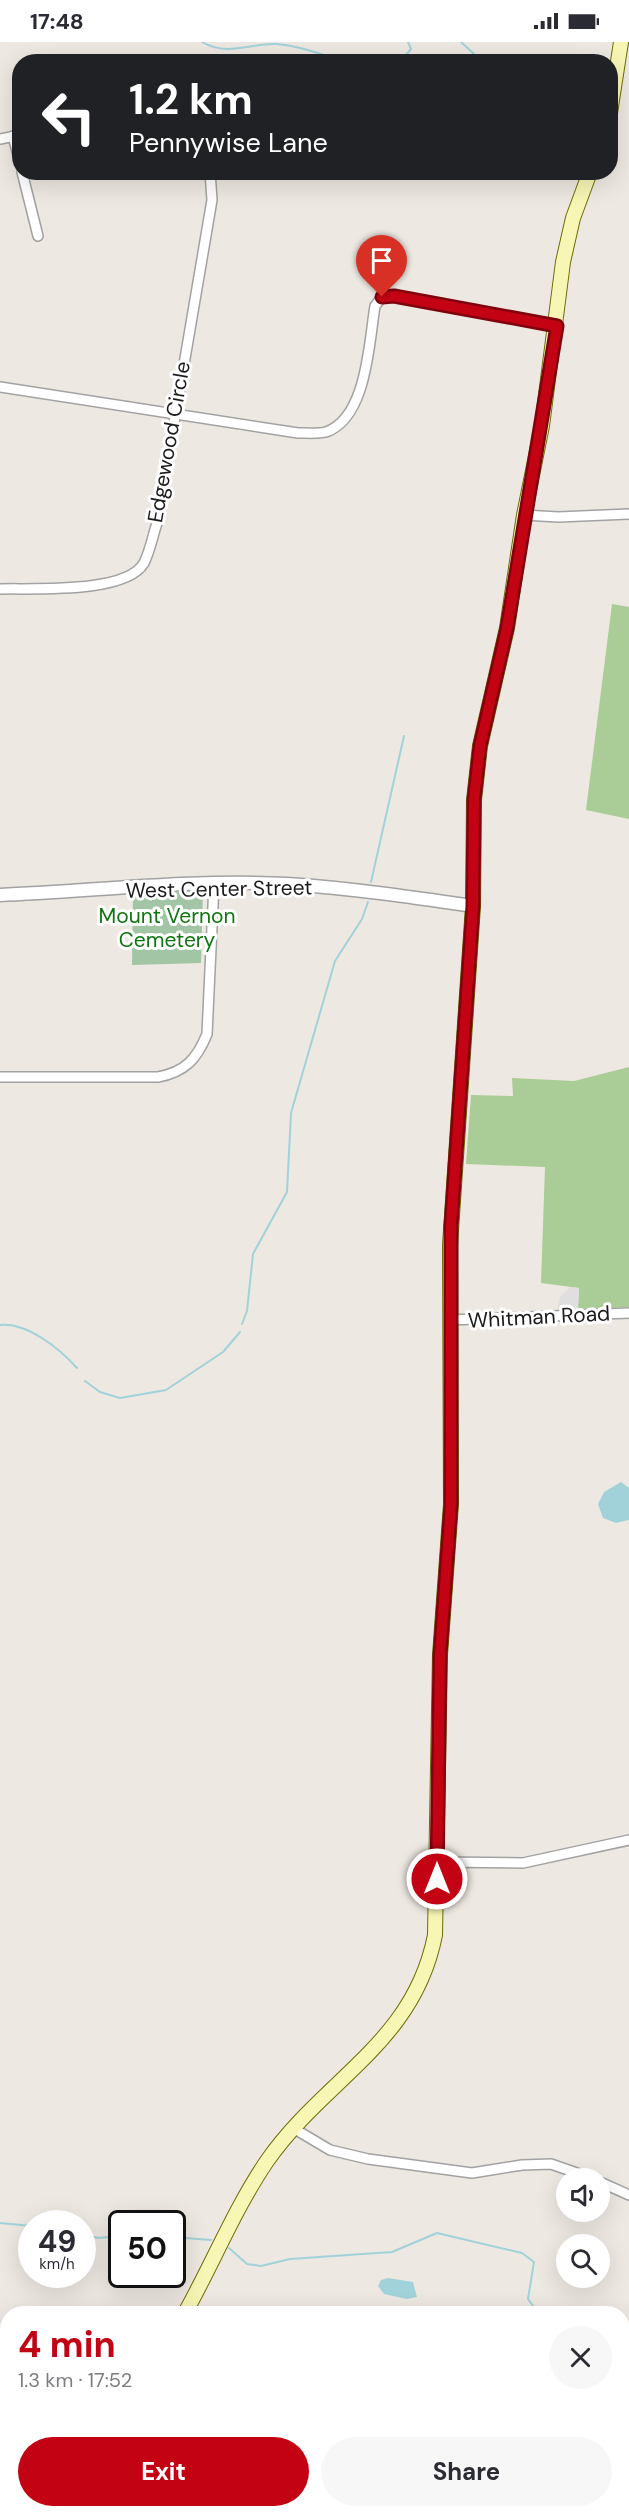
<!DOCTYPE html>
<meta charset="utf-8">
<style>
body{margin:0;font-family:"DM Sans",sans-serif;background:#f7f7f7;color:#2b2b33;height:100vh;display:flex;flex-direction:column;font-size:22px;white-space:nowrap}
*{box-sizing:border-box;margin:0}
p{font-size:20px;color:#7c7c81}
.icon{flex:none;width:33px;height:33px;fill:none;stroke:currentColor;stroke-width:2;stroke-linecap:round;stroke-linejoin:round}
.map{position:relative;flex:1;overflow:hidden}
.drawer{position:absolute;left:0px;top:2264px;width:630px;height:212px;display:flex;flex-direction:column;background:#fff;border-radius:24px 24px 0 0;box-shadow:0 6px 24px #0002}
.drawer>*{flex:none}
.guide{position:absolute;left:12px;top:12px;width:606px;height:126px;border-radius:24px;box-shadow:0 6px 24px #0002;background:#202124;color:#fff;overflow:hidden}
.tools{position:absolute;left:556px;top:2126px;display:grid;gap:12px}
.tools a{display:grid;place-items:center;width:54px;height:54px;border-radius:50%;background:#fff;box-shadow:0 6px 24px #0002;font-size:30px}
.speed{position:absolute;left:18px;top:2168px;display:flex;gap:12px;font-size:30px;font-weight:700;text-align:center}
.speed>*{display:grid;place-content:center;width:78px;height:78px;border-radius:50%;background:#fff;box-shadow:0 6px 24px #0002;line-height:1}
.speed small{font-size:15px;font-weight:400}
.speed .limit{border:3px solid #111;border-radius:9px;background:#fff;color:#111}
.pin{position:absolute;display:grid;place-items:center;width:51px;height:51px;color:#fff;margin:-62px -26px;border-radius:50% 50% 50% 0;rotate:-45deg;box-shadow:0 0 6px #0007}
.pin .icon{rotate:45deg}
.me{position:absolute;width:66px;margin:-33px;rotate:0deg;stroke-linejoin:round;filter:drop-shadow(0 0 4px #0008)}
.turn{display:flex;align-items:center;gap:21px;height:126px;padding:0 18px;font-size:27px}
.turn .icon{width:78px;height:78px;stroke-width:2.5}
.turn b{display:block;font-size:42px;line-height:51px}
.round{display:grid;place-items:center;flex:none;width:63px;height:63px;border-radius:32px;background:#f7f7f7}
.head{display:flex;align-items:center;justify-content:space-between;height:102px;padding:0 18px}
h1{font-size:36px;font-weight:700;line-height:45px;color:#c30314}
.button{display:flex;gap:12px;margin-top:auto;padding:12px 18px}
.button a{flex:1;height:69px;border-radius:36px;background:#c30314;color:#fff;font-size:24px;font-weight:700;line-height:69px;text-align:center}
.button a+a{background:#f7f7f7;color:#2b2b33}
.status{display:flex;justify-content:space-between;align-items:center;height:42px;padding:0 30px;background:#fff;direction:ltr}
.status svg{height:16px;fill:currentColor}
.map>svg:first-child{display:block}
</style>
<div class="status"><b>17:48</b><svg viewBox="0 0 49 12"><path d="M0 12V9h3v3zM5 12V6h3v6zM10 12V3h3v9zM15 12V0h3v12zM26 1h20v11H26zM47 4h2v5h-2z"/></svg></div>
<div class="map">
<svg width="629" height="2474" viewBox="0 0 629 2474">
<rect width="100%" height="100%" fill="#ede8e1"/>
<!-- residential -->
<path fill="#d9d8d8" d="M86 2468H412L413 2474H82Z"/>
<!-- forest -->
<g fill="#aacc96">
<path d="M612 562 629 565V777L586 768Z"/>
<path d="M629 1025V1265L578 1267 579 1246 541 1241 545 1125 466 1122 471 1053 513 1054 512 1036 574 1039Z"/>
</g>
<!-- cemetery -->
<path fill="#a2c5a5" d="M203 848 201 921 132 923 133 852Z"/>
<!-- parking -->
<path fill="#dfdfdf" d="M570 1245 579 1246 578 1267 557 1269 560 1255Z"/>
<!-- water -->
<g fill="#a1d2da">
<path d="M621 1440 629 1446V1478L616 1481 603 1476 598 1462 604 1450Z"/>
<path d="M388 2236 413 2240 417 2255 407 2257 384 2252 378 2244 381 2238Z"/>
</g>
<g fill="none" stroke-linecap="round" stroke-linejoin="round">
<!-- stream -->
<g stroke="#a1d2da" stroke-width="2">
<path d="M202 0C228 15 250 1 276 2 295 3 326 13 344 20"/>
<path d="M461 0 474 12 476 20"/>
<path d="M400 20 411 7 408 0"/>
<path d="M371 840 404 694"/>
<path d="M242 1282 247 1269 253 1212 287 1150 291 1071 335 919 362 877 368 860"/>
<path d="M0 1283C27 1280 60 1307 77 1326"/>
<path d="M85 1339 100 1350 120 1356 166 1348 223 1310 240 1290"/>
<path d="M0 2181 32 2184"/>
<path d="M82 2192 98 2196 122 2194"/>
<path d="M172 2195 211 2198"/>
<path d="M229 2206 247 2222 261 2224 290 2217 392 2210 437 2191 522 2211 534 2220 528 2257 538 2271"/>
<path d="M622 2320 629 2318"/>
</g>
<!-- minor casing -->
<g stroke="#a2a2a2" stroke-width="12">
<g id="minor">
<path d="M13 94 20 121"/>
<path d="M0 97 20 93"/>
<path d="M22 130 38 194"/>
<path d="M0 345 298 391C306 391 318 392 326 390 367 376 369 300 375 264L382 255 394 254 557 284"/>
<path d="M524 473 558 475 629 472"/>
<path d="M0 547C33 546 126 552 144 521 150 509 153 493 157 481L212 158 210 130"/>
<path d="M0 1035H158C185 1030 197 1017 207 992L214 842"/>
<path d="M449 1278 629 1271"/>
<path d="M437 1820 523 1821 629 1798"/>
<path d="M293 2086 330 2108 368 2117 472 2131 522 2123 551 2122 591 2136"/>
<path d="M600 2140 629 2153"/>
<path d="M622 2453 629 2457"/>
<path d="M136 2468 167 2474"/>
</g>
</g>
<!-- tertiary casing -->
<g stroke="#a2a2a2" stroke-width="15">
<path id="tertiary" d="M0 853C95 849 192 837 287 842 349 846 411 855 473 864"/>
</g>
<!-- secondary casing -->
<g stroke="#6c6e06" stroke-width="16">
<g id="secondary">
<path d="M610 71 621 0"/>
<path d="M185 2271C213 2221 235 2166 267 2119 325 2036 414 2001 435 1893L440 1613 451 1462 450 1203 473 864 474 758 480 704 507 586 524 473 542 384 563 220 573 176 590 130"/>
<path d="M68 2474 72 2468"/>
</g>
</g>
<!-- minor -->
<use href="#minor" stroke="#fff" stroke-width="9"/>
<!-- tertiary -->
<use href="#tertiary" stroke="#fff" stroke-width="12"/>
<!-- secondary -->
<use href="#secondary" stroke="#f8f6b4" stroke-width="14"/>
</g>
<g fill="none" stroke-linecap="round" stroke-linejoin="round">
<!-- route casing -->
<g stroke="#7f020d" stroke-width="15">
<path id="route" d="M382 255 394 254 557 284 507 586 480 704 474 758 473 864 451 1184V1462L440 1613 437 1837"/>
</g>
<!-- route -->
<use href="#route" stroke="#c30314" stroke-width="10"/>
</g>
<g text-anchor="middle" stroke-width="6" stroke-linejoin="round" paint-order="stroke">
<!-- street labels -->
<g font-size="21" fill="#1b1b1b" stroke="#fff">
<text transform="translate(169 400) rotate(-80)" y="7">Edgewood Circle</text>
<text transform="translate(219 847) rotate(-1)" y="7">West Center Street</text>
<text transform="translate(539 1275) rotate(-3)" y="7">Whitman Road</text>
</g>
<!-- park labels -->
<g font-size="21" fill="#0d760d" stroke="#fff">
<text x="167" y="881">Mount Vernon<tspan x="167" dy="24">Cemetery</tspan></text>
</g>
</g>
</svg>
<div class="tools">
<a><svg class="icon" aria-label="sound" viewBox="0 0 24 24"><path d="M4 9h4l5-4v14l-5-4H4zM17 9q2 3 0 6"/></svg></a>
<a><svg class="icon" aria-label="search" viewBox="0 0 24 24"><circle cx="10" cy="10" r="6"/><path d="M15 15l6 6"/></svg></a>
</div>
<div class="speed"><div>49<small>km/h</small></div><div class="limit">50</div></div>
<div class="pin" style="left:382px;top:255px;background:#d93025"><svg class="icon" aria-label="arrive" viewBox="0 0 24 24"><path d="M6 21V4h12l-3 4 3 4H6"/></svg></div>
<svg class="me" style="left:437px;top:1837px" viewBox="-20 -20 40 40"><circle r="17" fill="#c30314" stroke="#fff" stroke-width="3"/><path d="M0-11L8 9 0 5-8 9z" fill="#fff"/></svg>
<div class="guide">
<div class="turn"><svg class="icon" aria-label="left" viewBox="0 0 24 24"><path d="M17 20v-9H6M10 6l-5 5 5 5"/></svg><div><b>1.2 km</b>Pennywise Lane</div></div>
</div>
<section class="drawer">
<div class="head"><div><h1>4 min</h1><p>1.3 km · 17:52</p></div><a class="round"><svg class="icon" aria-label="close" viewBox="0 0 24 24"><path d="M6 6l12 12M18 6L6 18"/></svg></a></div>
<div class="button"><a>Exit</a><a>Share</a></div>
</section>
</div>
